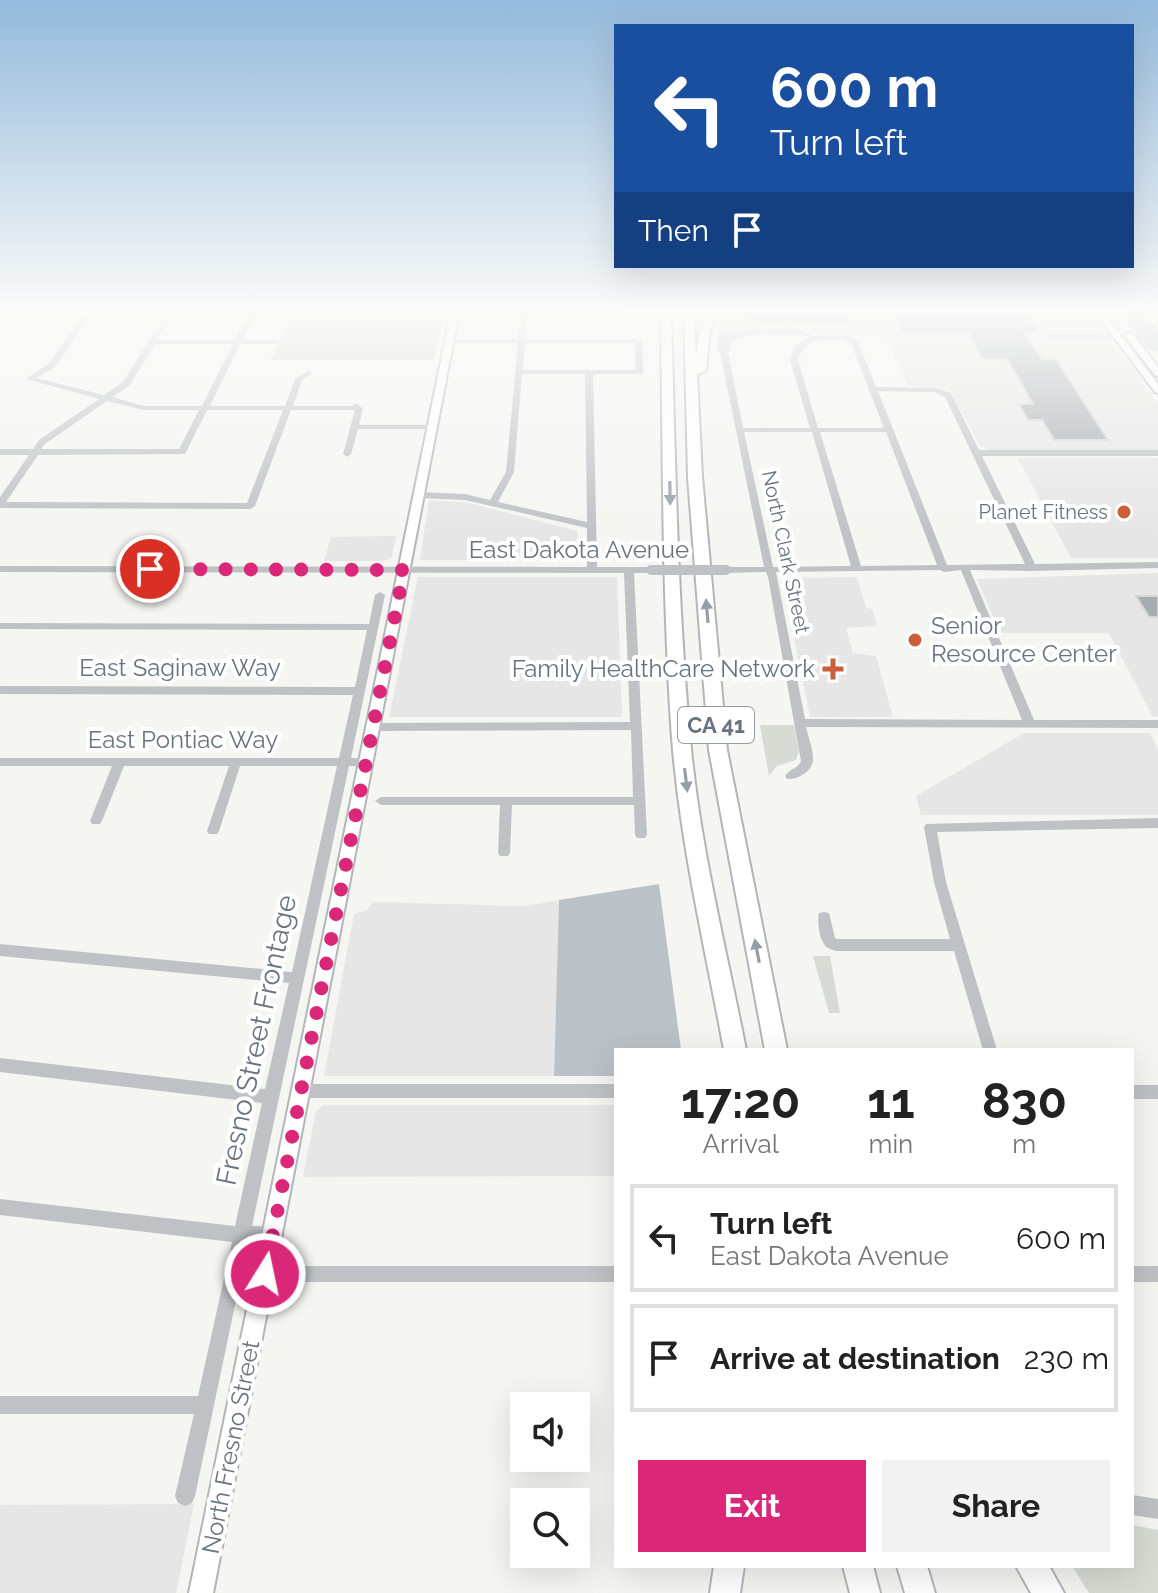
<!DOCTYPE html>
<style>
body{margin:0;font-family:Raleway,sans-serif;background:#f2f2f2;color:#222;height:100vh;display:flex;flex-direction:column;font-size:30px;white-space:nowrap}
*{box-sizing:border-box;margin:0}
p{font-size:26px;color:#767676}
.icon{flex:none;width:44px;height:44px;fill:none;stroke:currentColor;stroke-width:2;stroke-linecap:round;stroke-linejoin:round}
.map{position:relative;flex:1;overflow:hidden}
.drawer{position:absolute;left:614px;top:1048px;width:520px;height:520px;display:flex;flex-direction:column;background:#fff;border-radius:0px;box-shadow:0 8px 32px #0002}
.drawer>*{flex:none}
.guide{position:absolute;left:614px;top:24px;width:520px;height:244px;border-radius:0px;box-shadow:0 8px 32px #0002;background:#1a4fa0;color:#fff;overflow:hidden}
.buttons{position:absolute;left:510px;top:1392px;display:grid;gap:16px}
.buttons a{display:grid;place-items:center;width:80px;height:80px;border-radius:0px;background:#fff;box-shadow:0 8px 32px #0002;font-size:40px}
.pin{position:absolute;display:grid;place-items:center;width:68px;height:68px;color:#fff;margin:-34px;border:4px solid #fff;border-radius:50%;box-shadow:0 2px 8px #0007}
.me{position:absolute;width:88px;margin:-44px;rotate:10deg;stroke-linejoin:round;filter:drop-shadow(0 0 6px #0008)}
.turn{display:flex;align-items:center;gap:28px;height:168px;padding:0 24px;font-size:36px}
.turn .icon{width:104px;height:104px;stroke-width:2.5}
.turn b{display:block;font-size:56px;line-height:68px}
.then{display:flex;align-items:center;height:76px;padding:0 24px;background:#0003;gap:16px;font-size:30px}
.eta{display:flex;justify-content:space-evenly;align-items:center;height:136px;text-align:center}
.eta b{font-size:48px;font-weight:700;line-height:56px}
.action{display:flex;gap:16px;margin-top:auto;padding:16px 24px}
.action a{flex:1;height:92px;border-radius:0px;background:#db2777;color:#fff;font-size:32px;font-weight:700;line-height:92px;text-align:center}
.action a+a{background:#f2f2f2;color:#222}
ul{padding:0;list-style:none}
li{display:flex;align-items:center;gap:24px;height:108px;margin:0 16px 12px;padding:0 8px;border:4px solid #e0e0e0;border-radius:0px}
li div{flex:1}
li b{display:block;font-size:30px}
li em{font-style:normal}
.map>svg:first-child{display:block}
</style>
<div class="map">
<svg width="1158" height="1593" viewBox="0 0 1158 1593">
<rect width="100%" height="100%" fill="#f5f5f2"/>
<!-- built -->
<g fill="#e5e6e5">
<path d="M726 312H1090L1158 403V450H988L980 446 950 390 908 386 885 337 750 328 716 338Z"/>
<path d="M1018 458H1158V558H1071Z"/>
<path d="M429 500 469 503 577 531 580 558 575 561 420 560Z"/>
<path d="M396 536 392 557 384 561H324L331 537Z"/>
<path d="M1158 573V717H1153L1109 633H1000L977 579Z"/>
<path d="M418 577H617L622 717H389Z"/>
<path d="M857 577 866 608 872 609 877 626 846 628 853 653 876 656 893 717H810L782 578Z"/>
<path d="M1024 733H1150L1158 749V815H921L916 796Z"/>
<path d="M559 900 554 1076H324L354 914 367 910 373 902 524 906Z"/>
<path d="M323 1105H616V1176L303 1177 316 1111Z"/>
<path d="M194 1504 176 1593H0V1505Z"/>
</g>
<!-- green -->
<g fill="#d6dbd3">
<path d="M292 312H444L434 360H271Z"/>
<path d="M760 725H794L799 751 796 760 777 766 769 776Z"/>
<path d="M813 956H830L840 1013H829Z"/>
<path d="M1132 1525 1158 1530V1593H1089L1072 1566H1132Z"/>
</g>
<!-- water -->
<g fill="#bac2c7">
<path d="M1119 312H1143L1158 330V351L1149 350Z"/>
<path d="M659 884 681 1050H616V1076H554L559 900Z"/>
</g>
<!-- building -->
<g fill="#a6adb1" stroke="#d6d6d4" stroke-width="2">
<path d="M745 312H845L850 325 747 322Z"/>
<path d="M893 312H1026L1039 333H1025L1042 359H1056L1108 440H1054L1042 420H1028L1019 404H1033L1007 359H982L968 333H902Z"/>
<path d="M1136 596H1158V617H1149Z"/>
</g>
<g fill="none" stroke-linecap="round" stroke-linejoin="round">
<!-- major casing -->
<g stroke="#b2b6b9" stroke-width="4">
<g id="major">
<path d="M451 312H459L213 1593H189Z"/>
<path d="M1095 312H1103L1158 384V393L1155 392Z"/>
<path d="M1126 333H1132L1158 367V376L1155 375 1126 337Z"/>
</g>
</g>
<!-- highway casing -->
<g stroke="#b3b6b9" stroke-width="4">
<g id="highway">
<path d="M661 312H671C675 454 677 597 690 738 699 843 726 947 746 1050H724C705 947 680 843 672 738 662 596 663 454 661 312Z"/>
<path d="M684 312H694L696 356 700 330 709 312H719L710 330 706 371 697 374 702 477 727 750 787 1050H765L709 750 688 477Z"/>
<path d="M714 1566H744L740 1593H710Z"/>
<path d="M843 1566H873L880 1593H850Z"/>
<path d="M897 1566H927L935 1593H905Z"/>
<path d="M1016 1566H1049L1064 1593H1031Z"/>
</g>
</g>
<!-- minor -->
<g fill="#bec2c5" fill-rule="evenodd">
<path d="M5 312H12L0 324V318Z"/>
<path d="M86 312H93L54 368 36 378 104 395 123 382 167 312H174L157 340H235L249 312H256L243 340H276L280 342 276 344H240L210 406H285L295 379 308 371 312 373 302 380 293 406H352L356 403 363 409 359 425H432L436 427 432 429H358L351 454 347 457 343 454 355 410H291L255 506 250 509 0 508V497L29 455H0V449H33L39 440 99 399 26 379 48 364ZM155 344H233L202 406H144L112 397 129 386ZM107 401 144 410H199L179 449H41L45 444ZM207 410H283L247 503 6 502 38 455 185 454Z"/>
<path d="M520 312H527L525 339H639L643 341V374H593L597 567H651L656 570 651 573H634L647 835 645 838H637L635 835 634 805H512L510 853 508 856H500L498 853 500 805H381L375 801 381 797H633L631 730 374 731 368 727 374 723 630 722 624 573 0 572V566L587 567V528L465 500 419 498 415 495 419 492 465 494 490 500 506 472 518 343H450L446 341 450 339H518ZM525 343H635L636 370H523ZM522 374H585L587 522 498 502 514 472Z"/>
<path d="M1144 312H1152L1158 317V322Z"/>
<path d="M730 330H798L815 336 847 335 858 342 876 387 935 388 951 393 979 450H1158V456H982L1035 564 1158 562V568L1032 571 970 570 1034 720H1158V728L806 727C808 737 814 751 813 761 811 773 796 780 787 779L785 776C789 769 798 769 801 761L768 577 766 572 726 573 721 570 726 567H764L720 352 716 350 718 337ZM759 334H797L808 338 795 346 790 360 810 428H743L728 352 731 350 730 345 738 338ZM843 339 851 343 884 428H818L798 360C805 337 822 340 843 339ZM878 391 934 392 945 397 1025 564 947 565ZM744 432H812L851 566 773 567ZM820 432H886L937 565 861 566ZM940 570 944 572 961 570 1022 720 805 719 776 572Z"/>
<path d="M1048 335H1130L1134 337 1130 339H1048Z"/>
<path d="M380 592 385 595 351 758H366L372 762 366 766H349L252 1226 273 1227 279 1229 281 1235 279 1241 273 1243H248L195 1496 192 1503 185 1506 178 1503 175 1496 194 1414H0V1396H198L232 1242 0 1215V1199L235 1226 262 1103 0 1072V1058L265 1089 289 983 0 956V944L292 972 337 766H240L219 831 217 834H209L207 831 229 766H124L102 821 100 824H92L90 821 112 766H0V758H339L353 695 0 694V686L355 687 367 630 0 629V623L369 624 375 595Z"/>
<path d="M1158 818V828L937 832 946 882 997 1050H983L954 951H835C831 949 826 948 824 944 819 937 817 921 819 913L824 912 829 913 835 938 837 939H950L934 882 924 827 926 824Z"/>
<path d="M300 1084H616V1098H300L295 1096 292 1091 295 1086Z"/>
<rect x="1132" y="1085" width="26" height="14"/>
<path d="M265 1266H616V1282H265L259 1280 257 1274 259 1268Z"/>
<rect x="1132" y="1266" width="26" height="16"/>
<path d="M1132 1495 1158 1499V1519L1132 1515Z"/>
</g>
<!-- major -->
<use href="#major" fill="#fff" fill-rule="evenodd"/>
<!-- highway -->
<use href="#highway" fill="#fff" fill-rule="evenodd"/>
<!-- minor-bridge -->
<path stroke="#bec2c5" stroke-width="10" d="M651 570H726"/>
</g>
<!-- one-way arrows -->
<defs><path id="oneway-solid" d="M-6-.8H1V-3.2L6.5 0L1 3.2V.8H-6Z" transform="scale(2)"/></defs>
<g fill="#959ea5">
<use href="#oneway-solid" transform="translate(670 493) rotate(89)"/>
<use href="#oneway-solid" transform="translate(707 611) rotate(-95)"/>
<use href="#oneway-solid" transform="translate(686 780) rotate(83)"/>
<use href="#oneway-solid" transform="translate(757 951) rotate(-101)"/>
</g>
<!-- sky -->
<linearGradient id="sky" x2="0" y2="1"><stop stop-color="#95badb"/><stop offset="0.58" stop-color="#fafaf9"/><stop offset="1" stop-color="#fafaf9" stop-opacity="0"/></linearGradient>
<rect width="1158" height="535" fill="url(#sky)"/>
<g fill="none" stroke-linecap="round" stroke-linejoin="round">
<!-- route -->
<path stroke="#db2777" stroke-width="14" stroke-dasharray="0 25.2" d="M150 569 404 570 265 1274"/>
</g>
<!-- markers -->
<g fill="#cd5d39" stroke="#fff" stroke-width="3">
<circle cx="1124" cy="512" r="8"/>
<circle cx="915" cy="640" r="8"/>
<path d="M829 657h8v8h8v8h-8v8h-8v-8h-8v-8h8z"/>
</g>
<g text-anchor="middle" stroke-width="8" stroke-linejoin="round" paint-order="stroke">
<!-- far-poi labels -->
<g font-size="20" fill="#67747f" stroke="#fff" text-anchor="end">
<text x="1108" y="519">Planet Fitness</text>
</g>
<!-- far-street labels -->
<g font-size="20" fill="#67747f" stroke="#fff">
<text transform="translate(786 552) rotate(78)" y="7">North Clark Street</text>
</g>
<!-- shield labels -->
<rect fill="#fff" stroke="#959ea5" stroke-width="2" x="678" y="707" width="76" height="36" rx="6"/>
<g font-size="22" font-weight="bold" fill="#67747f">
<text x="716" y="733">CA 41</text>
</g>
<!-- street labels -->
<g font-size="24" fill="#67747f" stroke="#fff">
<text x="579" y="558">East Dakota Avenue</text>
<text x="180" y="676">East Saginaw Way</text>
<text x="183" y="748">East Pontiac Way</text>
<text transform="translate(231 1447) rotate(-79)" y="8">North Fresno Street</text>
</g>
<!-- poi labels -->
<g font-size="24" fill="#67747f" stroke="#fff" text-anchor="start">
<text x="931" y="634">Senior<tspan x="931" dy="28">Resource Center</tspan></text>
<text x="815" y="677" text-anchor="end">Family HealthCare Network</text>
</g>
<!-- near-street labels -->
<g font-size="28" fill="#67747f" stroke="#fff">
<text transform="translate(256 1040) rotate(-78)" y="10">Fresno Street Frontage</text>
</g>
</g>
</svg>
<div class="buttons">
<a><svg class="icon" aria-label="sound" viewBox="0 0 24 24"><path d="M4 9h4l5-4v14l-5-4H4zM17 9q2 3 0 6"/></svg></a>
<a><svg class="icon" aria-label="search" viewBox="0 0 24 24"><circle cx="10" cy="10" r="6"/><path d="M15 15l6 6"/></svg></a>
</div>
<div class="pin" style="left:150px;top:569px;background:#d93025"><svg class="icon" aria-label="arrive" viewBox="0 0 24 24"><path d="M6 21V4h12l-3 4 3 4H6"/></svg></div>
<svg class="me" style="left:265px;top:1274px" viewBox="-20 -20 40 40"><circle r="17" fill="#db2777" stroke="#fff" stroke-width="3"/><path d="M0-11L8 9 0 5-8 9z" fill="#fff"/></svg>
<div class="guide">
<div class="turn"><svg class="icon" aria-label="left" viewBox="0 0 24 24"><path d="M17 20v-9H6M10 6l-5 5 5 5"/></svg><div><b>600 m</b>Turn left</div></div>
<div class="then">Then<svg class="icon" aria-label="arrive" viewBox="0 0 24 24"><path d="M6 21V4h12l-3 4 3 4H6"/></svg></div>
</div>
<section class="drawer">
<div class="eta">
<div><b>17:20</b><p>Arrival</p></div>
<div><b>11</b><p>min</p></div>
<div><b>830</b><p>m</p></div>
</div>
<ul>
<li><svg class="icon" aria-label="left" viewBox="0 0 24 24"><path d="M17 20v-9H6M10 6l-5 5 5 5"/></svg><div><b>Turn left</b><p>East Dakota Avenue</p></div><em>600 m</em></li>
<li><svg class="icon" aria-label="arrive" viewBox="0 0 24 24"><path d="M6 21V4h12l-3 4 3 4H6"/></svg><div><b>Arrive at destination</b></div><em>230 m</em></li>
</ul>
<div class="action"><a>Exit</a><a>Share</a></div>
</section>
</div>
